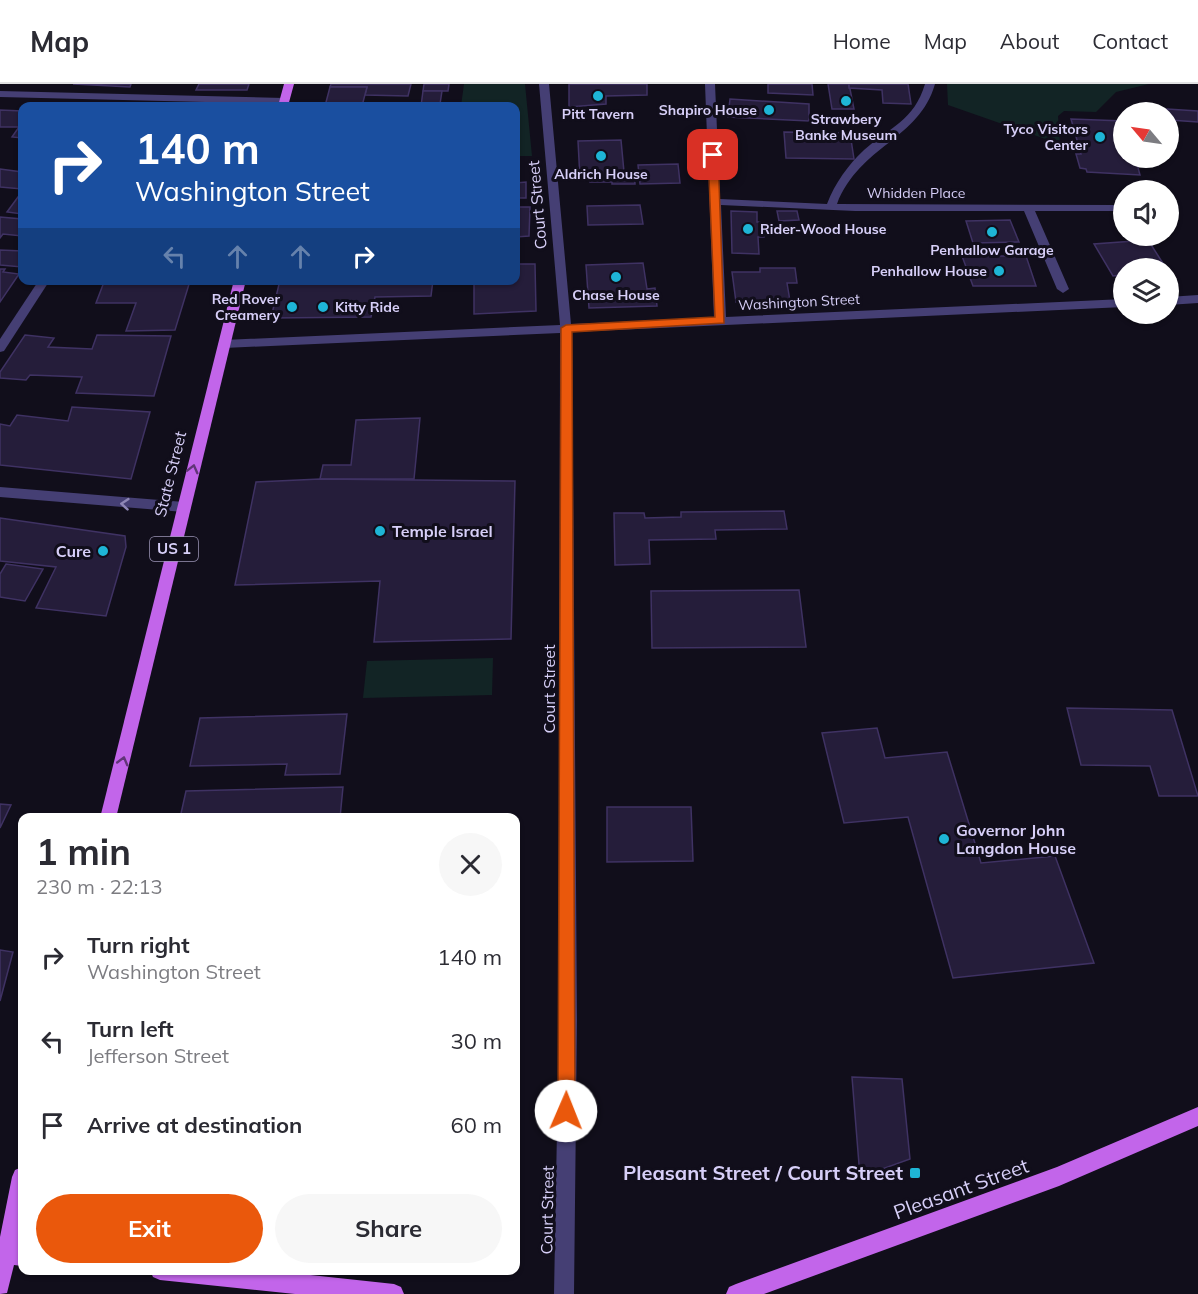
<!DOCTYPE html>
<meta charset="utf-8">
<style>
body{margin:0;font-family:Mulish,sans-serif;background:#f7f7f7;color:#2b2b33;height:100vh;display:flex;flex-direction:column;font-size:22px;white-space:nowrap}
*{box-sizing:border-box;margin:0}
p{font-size:20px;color:#7c7c81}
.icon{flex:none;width:33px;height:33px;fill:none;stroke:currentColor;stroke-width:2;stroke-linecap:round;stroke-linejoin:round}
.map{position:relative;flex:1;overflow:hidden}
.side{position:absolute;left:18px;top:729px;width:502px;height:462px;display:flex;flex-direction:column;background:#fff;border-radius:12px;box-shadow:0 2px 4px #0004}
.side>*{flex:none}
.banner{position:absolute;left:18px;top:18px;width:502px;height:183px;border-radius:12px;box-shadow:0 2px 4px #0004;background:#1a4fa0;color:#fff;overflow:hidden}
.needle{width:39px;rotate:299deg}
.controls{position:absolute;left:1113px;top:18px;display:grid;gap:12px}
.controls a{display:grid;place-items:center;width:66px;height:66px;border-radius:50%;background:#fff;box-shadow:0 2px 4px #0004;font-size:30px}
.pin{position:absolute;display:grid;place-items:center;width:51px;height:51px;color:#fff;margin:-26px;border-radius:12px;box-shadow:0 3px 9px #0006}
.me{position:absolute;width:66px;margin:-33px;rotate:1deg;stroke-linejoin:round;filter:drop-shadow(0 0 4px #0008)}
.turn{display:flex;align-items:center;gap:21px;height:126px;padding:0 18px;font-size:27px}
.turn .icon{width:78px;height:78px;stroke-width:2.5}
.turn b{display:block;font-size:42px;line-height:51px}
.lanes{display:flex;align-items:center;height:57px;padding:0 18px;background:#0003;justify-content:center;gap:30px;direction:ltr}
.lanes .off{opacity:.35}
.round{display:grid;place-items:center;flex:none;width:63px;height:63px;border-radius:32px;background:#f7f7f7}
.head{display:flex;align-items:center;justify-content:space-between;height:102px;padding:0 18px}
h1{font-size:36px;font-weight:700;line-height:45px}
.action{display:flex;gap:12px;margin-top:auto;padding:12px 18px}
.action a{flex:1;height:69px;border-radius:36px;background:#ea580c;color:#fff;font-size:24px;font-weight:700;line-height:69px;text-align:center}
.action a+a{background:#f7f7f7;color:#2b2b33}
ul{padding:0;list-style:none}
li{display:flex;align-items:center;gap:18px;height:84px;padding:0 18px}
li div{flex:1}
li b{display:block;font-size:22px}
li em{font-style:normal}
header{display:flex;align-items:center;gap:36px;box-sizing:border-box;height:84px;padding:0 30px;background:#fff;border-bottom:2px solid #e1e1e2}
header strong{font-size:28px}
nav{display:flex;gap:33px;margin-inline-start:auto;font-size:21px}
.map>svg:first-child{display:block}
</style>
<header>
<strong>Map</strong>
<nav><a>Home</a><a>Map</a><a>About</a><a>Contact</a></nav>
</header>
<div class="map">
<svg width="1198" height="1210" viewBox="0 0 1198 1210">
<rect width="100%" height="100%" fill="#110e1b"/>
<!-- green -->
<g fill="#122425">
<path d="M464 0H525L532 72H516V22H461Z"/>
<path d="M947 0H1149L1116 8 1096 28 1064 27 1058 32 1060 60 948 21Z"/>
<path d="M493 574 492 611 363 614 367 577Z"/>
</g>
<!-- building -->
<g fill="#251d3a" stroke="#3f3263" stroke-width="1.5">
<path d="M73 0H131L130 3Z"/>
<path d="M199 0H249L247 6H196Z"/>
<path d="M331 0H411L408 12 365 11 367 3H330Z"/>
<path d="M424 0H449L448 7H423Z"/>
<path d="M569 0H647V11L606 12V20L569 23Z"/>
<path d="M768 0H812L813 11 768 9Z"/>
<path d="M828 0H849L854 25H832Z"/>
<path d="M849 0H908L911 20 883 19 882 6 849 4Z"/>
<path d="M330 3H367L362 22H325Z"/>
<path d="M423 7H442L440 20H448V22H421Z"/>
<path d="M730 15 809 20V37L728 33Z"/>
<path d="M1167 25 1198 27V38L1170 36Z"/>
<path d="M0 26 22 27V54L12 53 19 43H0Z"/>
<path d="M1071 35 1124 37V74H1155L1158 81 1137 80 1140 91 1087 88 1086 85 1080 84 1076 70H1081Z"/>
<path d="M784 48 850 49 854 75 786 74Z"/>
<path d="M621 56 624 88 634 87 635 100H612V98H590V95H580L578 57Z"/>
<path d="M678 80 680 99 640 100 638 81Z"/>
<path d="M0 85 22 88V105L0 103Z"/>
<path d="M526 98V114H516V99Z"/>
<path d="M21 109 22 130 7 128Z"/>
<path d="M640 121 643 140 588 141 587 122Z"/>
<path d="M516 123H530L529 152 516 153Z"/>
<path d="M731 127 757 128V138H763L764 153H758L759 170 732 169Z"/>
<path d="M777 127H797L799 136 779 137Z"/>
<path d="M0 133 22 135V152L3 150 0 154Z"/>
<path d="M1010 136 1019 158 973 159 966 137Z"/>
<path d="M1148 156 1166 184H1124V191L1113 192 1094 160Z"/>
<path d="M0 166 22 167V183L0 181Z"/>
<path d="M962 172H1026L1036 202H973Z"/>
<path d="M643 179 647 205 655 204 657 222 589 224 586 181Z"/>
<path d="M516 180H535L536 227 474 230V196H516Z"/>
<path d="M760 184H795L797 199H787L790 217 736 218 732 188H760Z"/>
<path d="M0 185H5L3 188 19 190 0 218Z"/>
<path d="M280 196H433L431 212 375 213 371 233 271 234Z"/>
<path d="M190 197 175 246 126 247 136 219H96L104 198Z"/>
<path d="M25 251 54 254 48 263 92 265 97 251 171 252 154 312 76 309 82 293 30 291 26 296 0 294V288Z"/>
<path d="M72 323 150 328 131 395 0 381V340L10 342 17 331 68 337Z"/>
<path d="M420 334 414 395H320L323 381H351L356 336Z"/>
<path d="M320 395 515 397 511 555 374 558 380 497 235 501 256 398Z"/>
<path d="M784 427 787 445 715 446 716 455 649 456 650 480 615 481 614 429H644L645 434 681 433V428Z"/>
<path d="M0 434 125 452 126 463 106 532 36 524 56 483 0 477Z"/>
<path d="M6 480 43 485 25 517 0 513V490Z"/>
<path d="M799 506 806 563 652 564 651 507Z"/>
<path d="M1067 624 1172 626 1198 712H1159L1150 682 1081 681Z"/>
<path d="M347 630 340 690 285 691 287 680 190 682 200 634Z"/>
<path d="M877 644 885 674 947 668 981 779 1055 772 1094 879 953 894 908 733 844 739 822 649Z"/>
<path d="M343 703 340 734H180L186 707Z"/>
<path d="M0 720 11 721 0 744Z"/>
<path d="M607 723H691L693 777 607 778Z"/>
<path d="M0 866 13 868 0 917Z"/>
<path d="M852 993 902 995 910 1075 860 1093Z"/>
</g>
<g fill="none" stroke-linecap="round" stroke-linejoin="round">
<!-- minor -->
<g fill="#453f74" fill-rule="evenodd">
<path d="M539 0H549L571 240 714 234 705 0H715L720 115 827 120C835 99 848 81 864 66 890 43 914 37 925 0H935C919 56 860 61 837 120L1116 121 1121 124 1116 127H1035L1069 205 1063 209 1057 205 1024 127H855L721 121 726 233 1124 215V223L572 248 577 936 574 1210H554L559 936 560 249 224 264 218 260 224 256 560 241Z"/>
<path d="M0 7 284 14 289 17 284 20 0 13Z"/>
<path d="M39 196H50L4 267 0 268V255Z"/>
<path d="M1198 211V219L1168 221V213Z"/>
<path d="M0 403 184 418 191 423 184 428 0 413Z"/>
</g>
<!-- major -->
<g fill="#c265ea" fill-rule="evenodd">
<path d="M284 0H294L288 22H278Z"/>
<path d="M234 196H246L116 734H100Z"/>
<path d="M1198 1023V1042L1059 1102 764 1210H726L729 1203 736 1200 1057 1083Z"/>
<path d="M22 1083V1139L18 1162H22V1182L14 1181 7 1209 0 1210V1153L12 1093 15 1086Z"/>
<path d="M150 1186H264L394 1200 401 1203 404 1210H295L160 1196 153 1193Z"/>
</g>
</g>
<!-- one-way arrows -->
<defs><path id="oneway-chevron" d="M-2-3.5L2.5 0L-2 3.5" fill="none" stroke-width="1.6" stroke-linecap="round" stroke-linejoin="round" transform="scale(1.5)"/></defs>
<g stroke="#613578">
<use href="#oneway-chevron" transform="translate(193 385) rotate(-76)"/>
<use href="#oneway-chevron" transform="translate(123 677) rotate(-75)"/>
</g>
<use stroke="#8e87b6" href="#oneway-chevron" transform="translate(125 420) rotate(-175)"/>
<!-- route -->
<path fill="#ea580c" stroke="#983908" stroke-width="1.5" d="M713 68 718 71 724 239 572 248 575 1027 572 1033 566 1036 560 1033 558 1027 561 244 566 241 715 233 708 71Z"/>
<!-- markers -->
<g fill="#1eb5d6" stroke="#110e1b" stroke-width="2">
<circle cx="598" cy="12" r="6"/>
<circle cx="846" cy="17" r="6"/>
<circle cx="769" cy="26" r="6"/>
<circle cx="1100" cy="53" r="6"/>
<circle cx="601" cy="72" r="6"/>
<circle cx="748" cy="145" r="6"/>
<circle cx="992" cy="148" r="6"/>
<circle cx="999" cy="187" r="6"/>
<circle cx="616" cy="193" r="6"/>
<circle cx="292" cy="223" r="6"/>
<circle cx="323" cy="223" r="6"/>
<circle cx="380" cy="447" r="6"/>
<circle cx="103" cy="467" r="6"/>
<circle cx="944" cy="755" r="6"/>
<rect x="909" y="1083" width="12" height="12" rx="3"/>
</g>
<g text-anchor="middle" stroke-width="6" stroke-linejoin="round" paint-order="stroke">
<!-- far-poi labels -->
<g font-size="14" font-weight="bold" fill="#d7cff8" stroke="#110e1b">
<text x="757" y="31" text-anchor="end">Shapiro House</text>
<text x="598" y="35">Pitt Tavern</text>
<text x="846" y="40">Strawbery<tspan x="846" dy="16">Banke Museum</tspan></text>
<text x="1088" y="50" text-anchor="end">Tyco Visitors<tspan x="1088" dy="16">Center</tspan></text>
<text x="601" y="95">Aldrich House</text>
<text x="760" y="150" text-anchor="start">Rider-Wood House</text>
<text x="992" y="171">Penhallow Garage</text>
<text x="987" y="192" text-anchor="end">Penhallow House</text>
<text x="616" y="216">Chase House</text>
<text x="280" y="220" text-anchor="end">Red Rover<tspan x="280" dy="16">Creamery</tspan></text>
<text x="335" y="228" text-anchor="start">Kitty Ride</text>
</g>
<!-- far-street labels -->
<g font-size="14" fill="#d7cff8" stroke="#110e1b">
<text x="916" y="114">Whidden Place</text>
<text transform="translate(799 218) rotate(-3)" y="5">Washington Street</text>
</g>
<!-- shield labels -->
<rect fill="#110e1b" stroke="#9c95b6" stroke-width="1.5" x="150" y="453" width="48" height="24" rx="4.5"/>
<g font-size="15" font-weight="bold" fill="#d7cff8">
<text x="174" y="470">US 1</text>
</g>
<!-- street labels -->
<g font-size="16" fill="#d7cff8" stroke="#110e1b">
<text transform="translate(537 121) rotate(-95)" y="6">Court Street</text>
<text transform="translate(170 390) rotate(-76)" y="6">State Street</text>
<text transform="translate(549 605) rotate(-90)" y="6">Court Street</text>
<text transform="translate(547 1126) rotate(-89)" y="6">Court Street</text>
</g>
<!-- poi labels -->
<g font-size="16" font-weight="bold" fill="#d7cff8" stroke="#110e1b" text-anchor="start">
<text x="392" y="453">Temple Israel</text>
<text x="91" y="473" text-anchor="end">Cure</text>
<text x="956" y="752">Governor John<tspan x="956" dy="18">Langdon House</tspan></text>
</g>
<!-- near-poi labels -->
<g font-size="20" font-weight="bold" fill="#d7cff8" stroke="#110e1b" text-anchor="end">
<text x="903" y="1096">Pleasant Street / Court Street</text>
</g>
<!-- near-street labels -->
<g font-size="20" fill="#d7cff8" stroke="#110e1b">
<text transform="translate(961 1105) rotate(-20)" y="7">Pleasant Street</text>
</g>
</g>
</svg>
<div class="controls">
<a><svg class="needle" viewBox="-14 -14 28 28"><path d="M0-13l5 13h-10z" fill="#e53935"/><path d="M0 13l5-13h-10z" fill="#7c7c81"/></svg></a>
<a><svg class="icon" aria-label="sound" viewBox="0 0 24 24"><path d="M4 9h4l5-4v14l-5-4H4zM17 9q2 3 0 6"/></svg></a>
<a><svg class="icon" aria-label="layers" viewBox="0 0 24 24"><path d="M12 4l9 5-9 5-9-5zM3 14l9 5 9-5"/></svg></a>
</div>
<div class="pin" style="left:713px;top:71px;background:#d93025"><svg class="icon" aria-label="arrive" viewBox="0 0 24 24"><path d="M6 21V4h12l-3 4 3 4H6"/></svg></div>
<svg class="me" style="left:566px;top:1027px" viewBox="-20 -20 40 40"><circle r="19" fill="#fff"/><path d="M0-13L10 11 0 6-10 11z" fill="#ea580c"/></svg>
<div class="banner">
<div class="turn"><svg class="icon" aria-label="right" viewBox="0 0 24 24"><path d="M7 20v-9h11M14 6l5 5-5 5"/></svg><div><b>140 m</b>Washington Street</div></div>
<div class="lanes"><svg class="icon off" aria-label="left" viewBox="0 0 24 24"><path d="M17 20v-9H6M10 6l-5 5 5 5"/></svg><svg class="icon off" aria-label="ahead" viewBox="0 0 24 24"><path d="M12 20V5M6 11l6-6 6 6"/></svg><svg class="icon off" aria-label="ahead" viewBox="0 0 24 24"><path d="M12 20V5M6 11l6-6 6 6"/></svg><svg class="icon" aria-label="right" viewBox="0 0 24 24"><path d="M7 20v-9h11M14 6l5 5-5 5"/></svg></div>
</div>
<section class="side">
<div class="head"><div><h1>1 min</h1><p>230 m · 22:13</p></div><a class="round"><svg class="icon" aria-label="close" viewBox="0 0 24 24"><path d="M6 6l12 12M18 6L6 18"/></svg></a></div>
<ul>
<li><svg class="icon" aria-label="right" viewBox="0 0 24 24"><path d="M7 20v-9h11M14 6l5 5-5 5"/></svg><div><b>Turn right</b><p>Washington Street</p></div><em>140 m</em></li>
<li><svg class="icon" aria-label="left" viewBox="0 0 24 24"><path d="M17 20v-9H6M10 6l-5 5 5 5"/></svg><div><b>Turn left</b><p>Jefferson Street</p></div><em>30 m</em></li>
<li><svg class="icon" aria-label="arrive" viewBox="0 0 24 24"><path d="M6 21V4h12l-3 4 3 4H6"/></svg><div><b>Arrive at destination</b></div><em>60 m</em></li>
</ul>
<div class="action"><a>Exit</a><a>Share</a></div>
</section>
</div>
